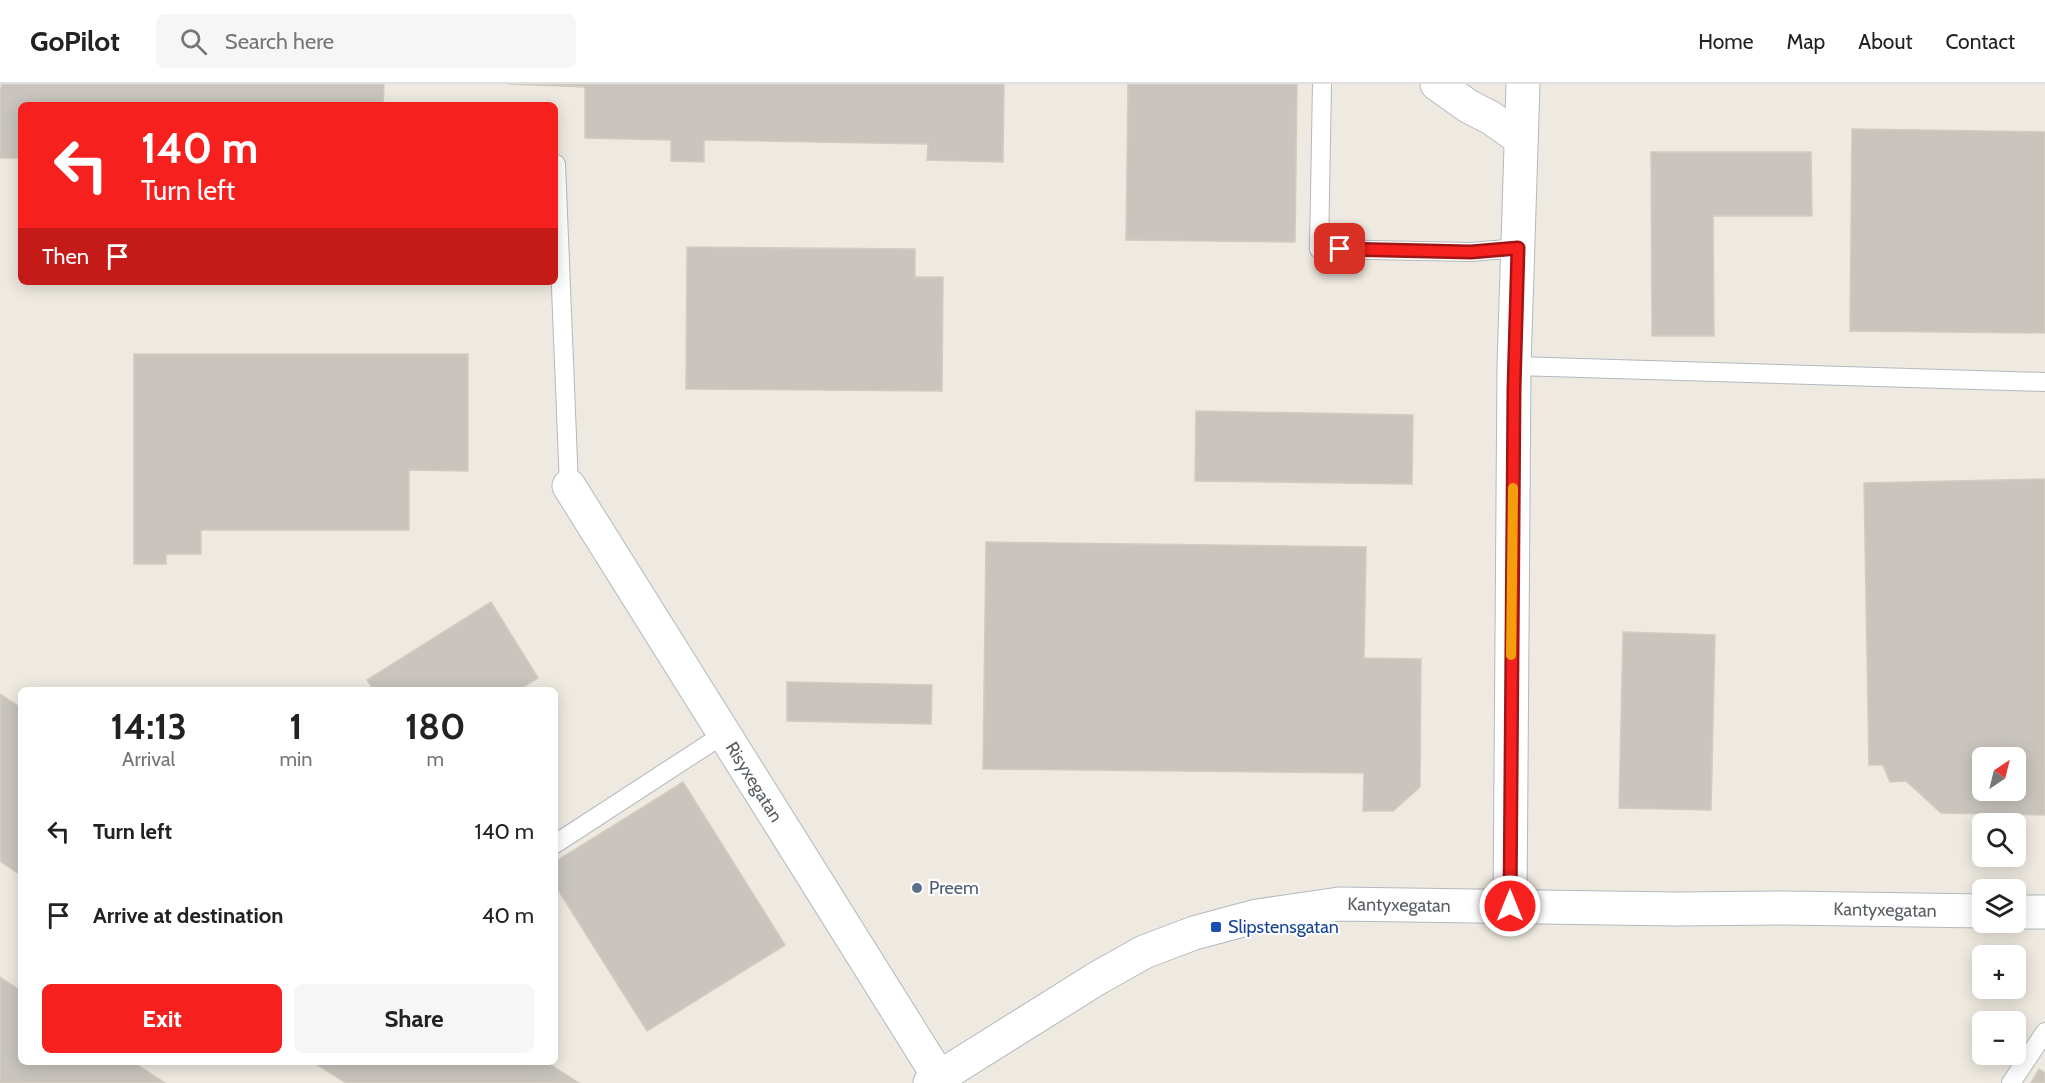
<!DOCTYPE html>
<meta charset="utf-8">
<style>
body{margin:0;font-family:Cabin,sans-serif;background:#f6f6f6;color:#222;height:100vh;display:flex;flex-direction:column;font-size:22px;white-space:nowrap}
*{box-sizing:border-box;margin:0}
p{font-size:20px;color:#767676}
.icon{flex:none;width:33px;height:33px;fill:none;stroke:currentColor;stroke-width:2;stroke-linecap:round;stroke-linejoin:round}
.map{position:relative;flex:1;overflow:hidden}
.side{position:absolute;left:18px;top:603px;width:540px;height:378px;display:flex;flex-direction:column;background:#fff;border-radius:9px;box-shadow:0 3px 15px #0003}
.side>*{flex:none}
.banner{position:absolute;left:18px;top:18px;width:540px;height:183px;border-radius:9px;box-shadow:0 3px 15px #0003;background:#f6211f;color:#fff;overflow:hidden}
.needle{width:39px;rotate:35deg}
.buttons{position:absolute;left:1972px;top:663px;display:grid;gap:12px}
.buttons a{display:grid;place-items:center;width:54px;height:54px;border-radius:9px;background:#fff;box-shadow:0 3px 15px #0003;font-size:30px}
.pin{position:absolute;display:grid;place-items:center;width:51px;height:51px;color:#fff;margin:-26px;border-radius:12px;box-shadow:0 3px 9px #0006}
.me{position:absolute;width:66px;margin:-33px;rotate:0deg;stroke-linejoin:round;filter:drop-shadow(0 0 4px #0008)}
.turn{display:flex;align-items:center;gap:21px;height:126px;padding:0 24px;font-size:27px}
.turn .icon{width:78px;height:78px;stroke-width:2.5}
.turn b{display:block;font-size:42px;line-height:51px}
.then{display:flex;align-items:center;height:57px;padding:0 24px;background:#0003;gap:12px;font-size:22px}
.eta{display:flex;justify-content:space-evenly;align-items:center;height:102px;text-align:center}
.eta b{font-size:36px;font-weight:800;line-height:42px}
.action{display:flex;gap:12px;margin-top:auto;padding:12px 24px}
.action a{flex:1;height:69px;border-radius:9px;background:#f6211f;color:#fff;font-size:24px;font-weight:800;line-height:69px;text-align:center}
.action a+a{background:#f6f6f6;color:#222}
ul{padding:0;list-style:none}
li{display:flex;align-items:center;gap:18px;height:84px;padding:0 24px}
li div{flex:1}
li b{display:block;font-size:22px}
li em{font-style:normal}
header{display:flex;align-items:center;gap:36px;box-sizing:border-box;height:84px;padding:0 30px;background:#fff;border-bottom:2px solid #e0e0e0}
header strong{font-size:28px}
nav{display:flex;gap:33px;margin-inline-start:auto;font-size:21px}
.search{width:420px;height:54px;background:#f6f6f6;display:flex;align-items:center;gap:15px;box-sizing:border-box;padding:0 21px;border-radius:9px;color:#767676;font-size:22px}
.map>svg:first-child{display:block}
</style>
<header>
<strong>GoPilot</strong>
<div class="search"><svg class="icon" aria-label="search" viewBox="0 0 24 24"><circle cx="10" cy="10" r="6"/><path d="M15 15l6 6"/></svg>Search here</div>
<nav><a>Home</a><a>Map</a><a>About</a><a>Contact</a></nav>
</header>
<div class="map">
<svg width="2045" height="999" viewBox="0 0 2045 999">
<rect width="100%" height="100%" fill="#eeeae1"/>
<!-- building -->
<g fill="#c9c5be" stroke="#d3cbbf" stroke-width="1.5" fill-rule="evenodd">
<path d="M2 0H384L383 21H21V74H0V9Z"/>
<path d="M508 0H1004L1003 78 927 76 928 60 704 56V78L671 77V56L585 54V3Z"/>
<path d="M1128 0H1297L1295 158 1126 156Z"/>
<path d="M1852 45 2045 48V249L1850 247Z"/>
<path d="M1651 68H1811L1812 132H1713L1714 252H1652Z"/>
<path d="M687 163 915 165V193H943L942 307 686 305Z"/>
<path d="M134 270H468V387L409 386V446H201V470H166V480H134Z"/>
<path d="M1196 327 1413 331 1412 400 1195 397Z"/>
<path d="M2045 395V731L1941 729 1906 697 1890 698 1883 681H1869L1864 399ZM1983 674H2016V706H1983Z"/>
<path d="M986 458 1366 463 1364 574 1421 575 1420 703 1393 727H1363L1364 689 983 685Z"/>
<path d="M491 518 538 594 518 606H374L367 596Z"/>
<path d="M1623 548 1715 551 1711 726 1619 724Z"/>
<path d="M787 598 932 601 931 640 787 637Z"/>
<path d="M0 610 21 624V791L0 777Z"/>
<path d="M683 698 785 861 647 947 555 801V778Z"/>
<path d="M0 893 21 907V978H133L165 999H0Z"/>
<path d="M313 978H546L579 999H346Z"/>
<path d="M2039 985 2045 989V999H2031Z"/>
</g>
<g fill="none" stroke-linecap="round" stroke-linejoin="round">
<!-- service casing -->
<g stroke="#b4b8bd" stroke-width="20">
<g id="service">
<path d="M1322 0 1319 165 1471 168 1518 164"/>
<path d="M556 80 569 402"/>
<path d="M1514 282 2045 298"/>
<path d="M555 760 724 650"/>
<path d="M2011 999 2045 948"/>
</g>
</g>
<!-- minor casing -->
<g stroke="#b4b8bd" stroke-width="35">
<g id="minor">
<path d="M1437 0 1468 22 1491 34 1521 55"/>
<path d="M569 402 939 993"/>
<path d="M1510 822 1514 282 1523 0"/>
</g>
</g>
<!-- tertiary casing -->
<g stroke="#b4b8bd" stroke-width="35">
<g id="tertiary">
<path d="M2016 828H2045"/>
<path d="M930 999 1096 895 1144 868 1194 849 1257 832 1339 820 1676 825 1785 824 1983 827"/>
</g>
</g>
<!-- service -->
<use href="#service" stroke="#fff" stroke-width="18"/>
<!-- minor -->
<use href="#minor" stroke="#fff" stroke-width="33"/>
<!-- tertiary -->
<use href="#tertiary" stroke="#fff" stroke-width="33"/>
</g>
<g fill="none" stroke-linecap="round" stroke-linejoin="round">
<!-- route casing -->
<g stroke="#a01514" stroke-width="15">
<path id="route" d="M1340 165 1471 168 1518 164 1514 305 1510 822"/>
</g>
<!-- route -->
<use href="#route" stroke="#f6211f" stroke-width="10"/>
<!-- slow -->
<path stroke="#f59e0b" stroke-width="10" d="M1511 571 1513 404"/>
</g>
<!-- markers -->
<circle fill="#5c6f8a" stroke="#fff" stroke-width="2" cx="917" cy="804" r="6"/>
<rect fill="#1a4fb4" stroke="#fff" stroke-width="2" x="1210" y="837" width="12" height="12" rx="3"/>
<g text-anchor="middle" stroke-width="4.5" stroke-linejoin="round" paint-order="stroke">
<!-- street labels -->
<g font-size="18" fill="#5a5f64" stroke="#fff">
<text transform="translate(754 698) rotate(58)" y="6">Risyxegatan</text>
<text transform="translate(1399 821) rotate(1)" y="6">Kantyxegatan</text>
<text transform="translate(1885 826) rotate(1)" y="6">Kantyxegatan</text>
</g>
<!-- service labels -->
<g font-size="18" fill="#4e5e75" stroke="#fff" text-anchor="start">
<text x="929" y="810">Preem</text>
</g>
<!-- transit labels -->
<g font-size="18" fill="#164399" stroke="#fff" text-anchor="start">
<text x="1228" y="849">Slipstensgatan</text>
</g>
</g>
</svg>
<div class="buttons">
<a><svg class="needle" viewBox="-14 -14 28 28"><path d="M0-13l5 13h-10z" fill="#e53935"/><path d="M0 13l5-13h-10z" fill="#767676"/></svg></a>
<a><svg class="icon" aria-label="search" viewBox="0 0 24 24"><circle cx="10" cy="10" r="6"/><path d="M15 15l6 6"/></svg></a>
<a><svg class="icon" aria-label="layers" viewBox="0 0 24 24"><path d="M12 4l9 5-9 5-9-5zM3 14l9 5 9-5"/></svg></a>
<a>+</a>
<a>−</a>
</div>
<div class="pin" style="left:1340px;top:165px;background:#d93025"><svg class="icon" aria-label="arrive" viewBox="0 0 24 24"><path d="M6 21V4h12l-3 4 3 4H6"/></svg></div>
<svg class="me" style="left:1510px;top:822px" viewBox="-20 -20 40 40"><circle r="17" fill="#f6211f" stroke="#fff" stroke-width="3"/><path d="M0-11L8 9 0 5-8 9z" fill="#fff"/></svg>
<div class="banner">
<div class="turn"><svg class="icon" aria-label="left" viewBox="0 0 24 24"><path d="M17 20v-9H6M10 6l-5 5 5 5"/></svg><div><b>140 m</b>Turn left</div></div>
<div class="then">Then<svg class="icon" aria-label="arrive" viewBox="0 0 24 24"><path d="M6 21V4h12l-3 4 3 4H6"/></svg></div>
</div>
<section class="side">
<div class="eta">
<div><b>14:13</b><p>Arrival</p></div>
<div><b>1</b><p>min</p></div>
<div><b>180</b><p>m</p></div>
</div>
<ul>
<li><svg class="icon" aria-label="left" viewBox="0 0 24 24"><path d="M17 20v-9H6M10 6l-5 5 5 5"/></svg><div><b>Turn left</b></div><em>140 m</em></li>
<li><svg class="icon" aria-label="arrive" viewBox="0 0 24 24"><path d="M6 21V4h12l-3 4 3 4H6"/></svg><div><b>Arrive at destination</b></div><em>40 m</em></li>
</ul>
<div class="action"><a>Exit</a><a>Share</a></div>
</section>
</div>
